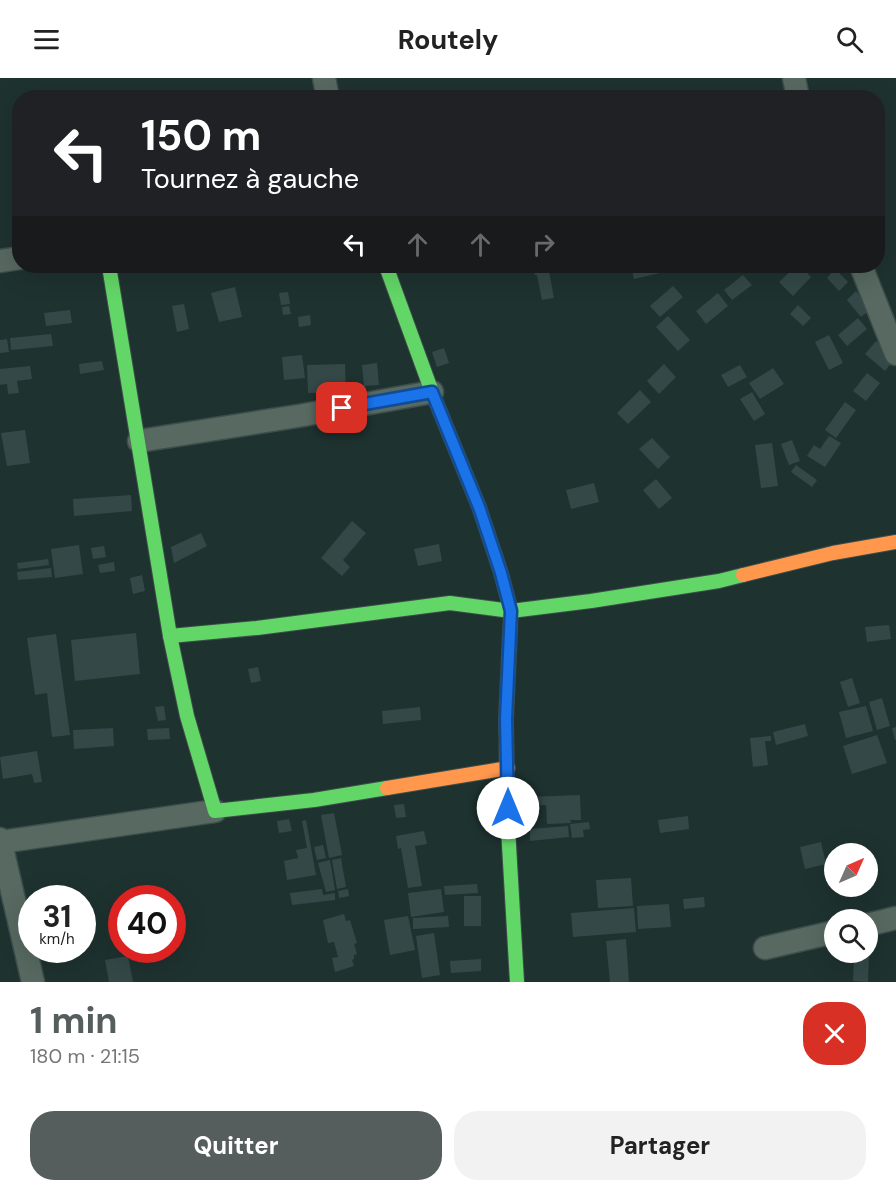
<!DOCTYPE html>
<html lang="fr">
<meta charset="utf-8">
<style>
body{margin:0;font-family:"DM Sans",sans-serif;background:#f2f2f2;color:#222;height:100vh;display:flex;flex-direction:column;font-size:22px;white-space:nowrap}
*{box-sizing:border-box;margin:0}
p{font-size:20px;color:#767676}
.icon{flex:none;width:33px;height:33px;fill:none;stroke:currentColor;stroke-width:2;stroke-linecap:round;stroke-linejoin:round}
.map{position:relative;height:904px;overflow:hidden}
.sheet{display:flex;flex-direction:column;background:#fff;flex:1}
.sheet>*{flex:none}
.hud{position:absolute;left:12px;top:12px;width:873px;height:183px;border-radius:24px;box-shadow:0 6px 24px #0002;background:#202124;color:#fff;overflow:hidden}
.needle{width:39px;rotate:45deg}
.controls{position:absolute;left:824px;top:765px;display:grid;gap:12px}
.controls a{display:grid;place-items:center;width:54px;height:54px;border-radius:50%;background:#fff;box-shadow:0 6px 24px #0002;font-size:30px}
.speed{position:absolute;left:18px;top:807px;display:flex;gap:12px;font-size:30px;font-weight:700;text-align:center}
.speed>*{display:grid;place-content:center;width:78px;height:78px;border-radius:50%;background:#fff;box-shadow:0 6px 24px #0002;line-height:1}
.speed small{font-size:15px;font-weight:400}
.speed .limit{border:9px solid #d22;background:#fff;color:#111}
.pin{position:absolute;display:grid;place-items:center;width:51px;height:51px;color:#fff;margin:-26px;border-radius:12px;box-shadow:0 3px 9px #0006}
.me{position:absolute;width:66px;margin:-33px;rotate:0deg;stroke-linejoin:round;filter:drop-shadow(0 0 4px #0008)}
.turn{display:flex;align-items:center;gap:21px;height:126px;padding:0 30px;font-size:27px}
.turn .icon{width:78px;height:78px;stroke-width:2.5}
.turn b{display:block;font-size:42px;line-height:51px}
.lanes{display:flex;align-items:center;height:57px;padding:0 30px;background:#0003;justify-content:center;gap:30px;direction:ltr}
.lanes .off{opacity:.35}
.round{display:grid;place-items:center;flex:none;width:63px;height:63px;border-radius:24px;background:#f2f2f2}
.headline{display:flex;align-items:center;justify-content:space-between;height:102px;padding:0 30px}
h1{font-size:36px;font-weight:700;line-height:45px;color:#555e5d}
.button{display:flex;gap:12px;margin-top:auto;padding:12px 30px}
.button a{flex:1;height:69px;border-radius:24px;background:#555e5d;color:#fff;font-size:24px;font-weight:700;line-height:69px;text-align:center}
.button a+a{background:#f2f2f2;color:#222}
header{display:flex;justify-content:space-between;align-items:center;height:78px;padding:0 30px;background:#fff;font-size:27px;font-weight:700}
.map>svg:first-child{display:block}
</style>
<header><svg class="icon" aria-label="menu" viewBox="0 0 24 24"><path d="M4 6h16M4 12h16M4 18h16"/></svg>Routely<svg class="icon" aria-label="search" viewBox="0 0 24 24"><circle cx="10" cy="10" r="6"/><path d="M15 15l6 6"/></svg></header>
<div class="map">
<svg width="896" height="904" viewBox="0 0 896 904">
<rect width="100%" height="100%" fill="#1e322f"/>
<!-- building -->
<g fill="#344848">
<path d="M286 188H299L300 191 288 193Z"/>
<path d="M533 188H548L554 220 542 222 537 197H535Z"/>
<path d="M631 188H658L660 195 634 201Z"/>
<path d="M796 188H800L811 199 793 218 779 204Z"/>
<path d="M835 191 848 204 839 213 827 200Z"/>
<path d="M743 197 752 207 732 222 724 212Z"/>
<path d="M673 208 683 219 660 239 650 228Z"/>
<path d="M235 209 242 239 219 244 211 215Z"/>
<path d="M856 213 871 231 861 239 847 222Z"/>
<path d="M288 214 290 226 281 227 279 215Z"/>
<path d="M718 215 728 228 706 246 696 233Z"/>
<path d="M184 226 189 251 177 254 172 228Z"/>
<path d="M798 227 811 240 803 248 790 236Z"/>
<path d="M289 228 291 236 283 237 282 229Z"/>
<path d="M70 232 72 245 46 248 44 235Z"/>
<path d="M310 237 311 247 299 249 298 239Z"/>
<path d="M668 238 690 262 678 273 656 249Z"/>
<path d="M858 240 867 251 847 268 838 257Z"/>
<path d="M51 256 53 268 11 272 10 260Z"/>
<path d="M829 257 843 285 829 292 815 264Z"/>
<path d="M7 261 9 274 0 275V262Z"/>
<path d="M876 263 896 279 885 293 865 276Z"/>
<path d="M444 270 449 285 437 289 432 274Z"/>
<path d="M302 277 305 300 284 302 282 279Z"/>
<path d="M102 283 104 292 80 296 79 286Z"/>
<path d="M377 285 379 307 364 308 362 287Z"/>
<path d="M345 286 346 314 308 315 307 287Z"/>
<path d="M664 286 676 299 659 316 647 303Z"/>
<path d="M740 287 747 299 728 309 721 297Z"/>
<path d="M30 288 32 301 17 303 19 315 8 316 7 306 0 307V291Z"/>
<path d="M773 290 784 306 760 321 749 305Z"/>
<path d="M867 295 880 305 866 323 853 313Z"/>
<path d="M640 312 651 324 628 346 617 335Z"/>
<path d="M752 314 765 336 754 343 740 321Z"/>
<path d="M845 324 856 332 836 360 825 352Z"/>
<path d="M25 352 30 385 7 388 1 355Z"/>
<path d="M829 358 841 365 825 389 807 378 814 367 820 371Z"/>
<path d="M652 360 670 379 658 391 639 371Z"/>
<path d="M792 362 800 383 789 387 781 366Z"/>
<path d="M772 365 778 408 761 410 755 367Z"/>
<path d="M796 387 817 402 812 409 791 394Z"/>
<path d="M656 401 672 420 659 431 643 412Z"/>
<path d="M594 405 599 424 571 431 566 412Z"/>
<path d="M131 417 132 433 74 438 73 421Z"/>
<path d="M352 443 366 455 343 482 350 489 342 498 321 480Z"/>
<path d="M201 455 207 468 174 485 171 469Z"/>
<path d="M439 466 442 483 418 488 414 471Z"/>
<path d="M79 467 83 496 55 500 51 471Z"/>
<path d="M104 468 106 479 93 481 91 470Z"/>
<path d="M48 481 49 487 18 491 17 485Z"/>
<path d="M114 484 115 493 100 495 98 487Z"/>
<path d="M51 490 52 499 18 502 17 494Z"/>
<path d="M142 497 145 513 133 516 130 500Z"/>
<path d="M889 547 891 561 867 564 865 549Z"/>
<path d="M136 555 140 596 75 603 71 562Z"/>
<path d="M56 556 70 657 52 659 47 615 35 617 27 560Z"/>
<path d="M258 589 261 603 251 605 248 591Z"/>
<path d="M852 600 860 625 848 629 840 604Z"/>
<path d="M882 620 890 648 877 652 869 624Z"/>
<path d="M164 628 166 642 158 643 155 629Z"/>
<path d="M866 628 873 653 846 660 839 634Z"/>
<path d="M420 629 421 642 383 646 382 633Z"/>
<path d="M805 646 808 658 776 667 773 654Z"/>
<path d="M896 649V662H895L892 650Z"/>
<path d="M113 650 114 668 74 671 73 652Z"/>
<path d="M169 650 170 661 148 662 147 651Z"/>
<path d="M877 657 887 685 852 696 843 668Z"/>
<path d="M771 658V663H765L768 687 753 689 750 660Z"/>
<path d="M37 673 42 704 34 705 32 696 3 701 0 679Z"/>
<path d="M580 717 581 742H570L571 745 547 746 546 727 529 728 528 719Z"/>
<path d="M404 726 406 739 396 740 394 727Z"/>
<path d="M334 735 342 777 329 780 321 737Z"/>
<path d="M688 738 689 751 660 755 658 742Z"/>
<path d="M289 741 292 753 279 755 277 743Z"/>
<path d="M306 742 316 797 287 802 284 783 298 780 296 772 307 770 302 743Z"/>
<path d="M589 744 590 751 583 752 584 759 572 760 570 746Z"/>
<path d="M568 748 569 759 530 763V751Z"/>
<path d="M424 753 427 766 415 768 422 808 408 810 401 770 398 771 396 758Z"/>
<path d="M821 764 826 786 805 791 800 769Z"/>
<path d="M323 767 326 780 317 782 314 769Z"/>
<path d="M341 780 346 809 337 811 332 782Z"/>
<path d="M330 782 335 812 326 814 318 785Z"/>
<path d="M631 800 633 828 598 830 596 802Z"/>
<path d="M477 806 478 815 445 817 444 808Z"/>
<path d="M322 811 323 817 335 815V822L292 827 290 815Z"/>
<path d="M348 811 349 818 339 820 338 813Z"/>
<path d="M441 811 444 834 411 839 408 815Z"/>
<rect x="464" y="818" width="17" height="30"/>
<path d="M704 819 705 829 684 831 683 821Z"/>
<path d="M669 826 671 849 638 851 637 828Z"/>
<path d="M634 830 636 854 573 859 571 835Z"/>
<path d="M344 836 346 843 350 842 357 865 354 866 357 876 354 877V881L352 882 354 888 335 894 332 880 338 879 334 864 328 865 323 842Z"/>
<path d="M408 838 415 872 390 877 384 842Z"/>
<path d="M448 838 449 849 413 851V840Z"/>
<path d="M434 855 440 897 422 900 416 858Z"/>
<path d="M626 861 629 904H610L606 863Z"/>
<path d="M854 877 869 878 868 904 853 903Z"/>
<path d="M128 878 133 904H109L105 882Z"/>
<path d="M481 881V893L451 895 450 883Z"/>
</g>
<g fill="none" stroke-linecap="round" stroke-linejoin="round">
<!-- street casing -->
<g stroke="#3d4d4b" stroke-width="25">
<g id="street">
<path d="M324 0 328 20"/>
<path d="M794 0 798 20"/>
<path d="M0 183 20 180"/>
<path d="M861 188 896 276"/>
<path d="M139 363 298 338 432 314"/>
<path d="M0 761 33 904"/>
<path d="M1 764 215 733"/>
<path d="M867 847 896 840"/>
<path d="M765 870 834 854"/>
</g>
</g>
<!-- fast casing -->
<g stroke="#3d4d4b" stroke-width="16">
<g id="fast">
<path d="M109 188 170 558 187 638 215 733 314 722 387 710"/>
<path d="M386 188 432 314 479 429 501 495 511 533 506 641 508 750 517 904"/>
<path d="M170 558 257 550 450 525 511 533 591 523 719 503 743 497"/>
</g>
</g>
<!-- slow casing -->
<g stroke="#3d4d4b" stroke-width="16">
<g id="slow">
<path d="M743 497 833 475 896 464"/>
<path d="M387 710 508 690"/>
</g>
</g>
<!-- street -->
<use href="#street" stroke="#576960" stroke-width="22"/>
<!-- fast -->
<use href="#fast" stroke="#63d668" stroke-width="14"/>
<!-- slow -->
<use href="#slow" stroke="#ff974d" stroke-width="14"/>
</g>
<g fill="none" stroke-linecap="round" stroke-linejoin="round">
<!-- route casing -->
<g stroke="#114b97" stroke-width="15">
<path id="route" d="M342 330 432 314 479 429 501 495 511 533 506 641 508 730"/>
</g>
<!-- route -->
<use href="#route" stroke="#1a73e8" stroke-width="10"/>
</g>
</svg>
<div class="controls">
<a><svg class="needle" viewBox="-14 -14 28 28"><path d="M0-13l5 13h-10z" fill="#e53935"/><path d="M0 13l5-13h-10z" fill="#767676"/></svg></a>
<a><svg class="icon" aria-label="search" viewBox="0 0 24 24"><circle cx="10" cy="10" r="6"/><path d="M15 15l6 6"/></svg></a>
</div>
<div class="speed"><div>31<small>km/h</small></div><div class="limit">40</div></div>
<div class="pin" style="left:342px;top:330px;background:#d93025"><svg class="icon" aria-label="arrive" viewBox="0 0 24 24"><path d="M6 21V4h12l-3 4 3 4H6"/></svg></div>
<svg class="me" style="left:508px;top:730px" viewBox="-20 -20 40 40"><circle r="19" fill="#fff"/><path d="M0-13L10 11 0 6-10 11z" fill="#1a73e8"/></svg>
<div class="hud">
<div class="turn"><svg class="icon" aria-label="left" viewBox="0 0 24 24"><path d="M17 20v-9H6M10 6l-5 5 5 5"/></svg><div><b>150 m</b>Tournez à gauche</div></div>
<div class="lanes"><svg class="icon" aria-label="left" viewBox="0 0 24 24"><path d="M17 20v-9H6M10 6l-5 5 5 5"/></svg><svg class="icon off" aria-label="ahead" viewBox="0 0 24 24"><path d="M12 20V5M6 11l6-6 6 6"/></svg><svg class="icon off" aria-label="ahead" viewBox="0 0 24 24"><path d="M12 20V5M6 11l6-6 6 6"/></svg><svg class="icon off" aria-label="right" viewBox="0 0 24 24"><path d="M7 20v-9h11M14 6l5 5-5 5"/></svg></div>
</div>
</div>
<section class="sheet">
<div class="headline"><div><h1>1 min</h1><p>180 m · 21:15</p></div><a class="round" style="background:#d93025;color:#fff"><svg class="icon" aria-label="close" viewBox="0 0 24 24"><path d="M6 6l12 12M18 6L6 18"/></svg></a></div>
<div class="button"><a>Quitter</a><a>Partager</a></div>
</section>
